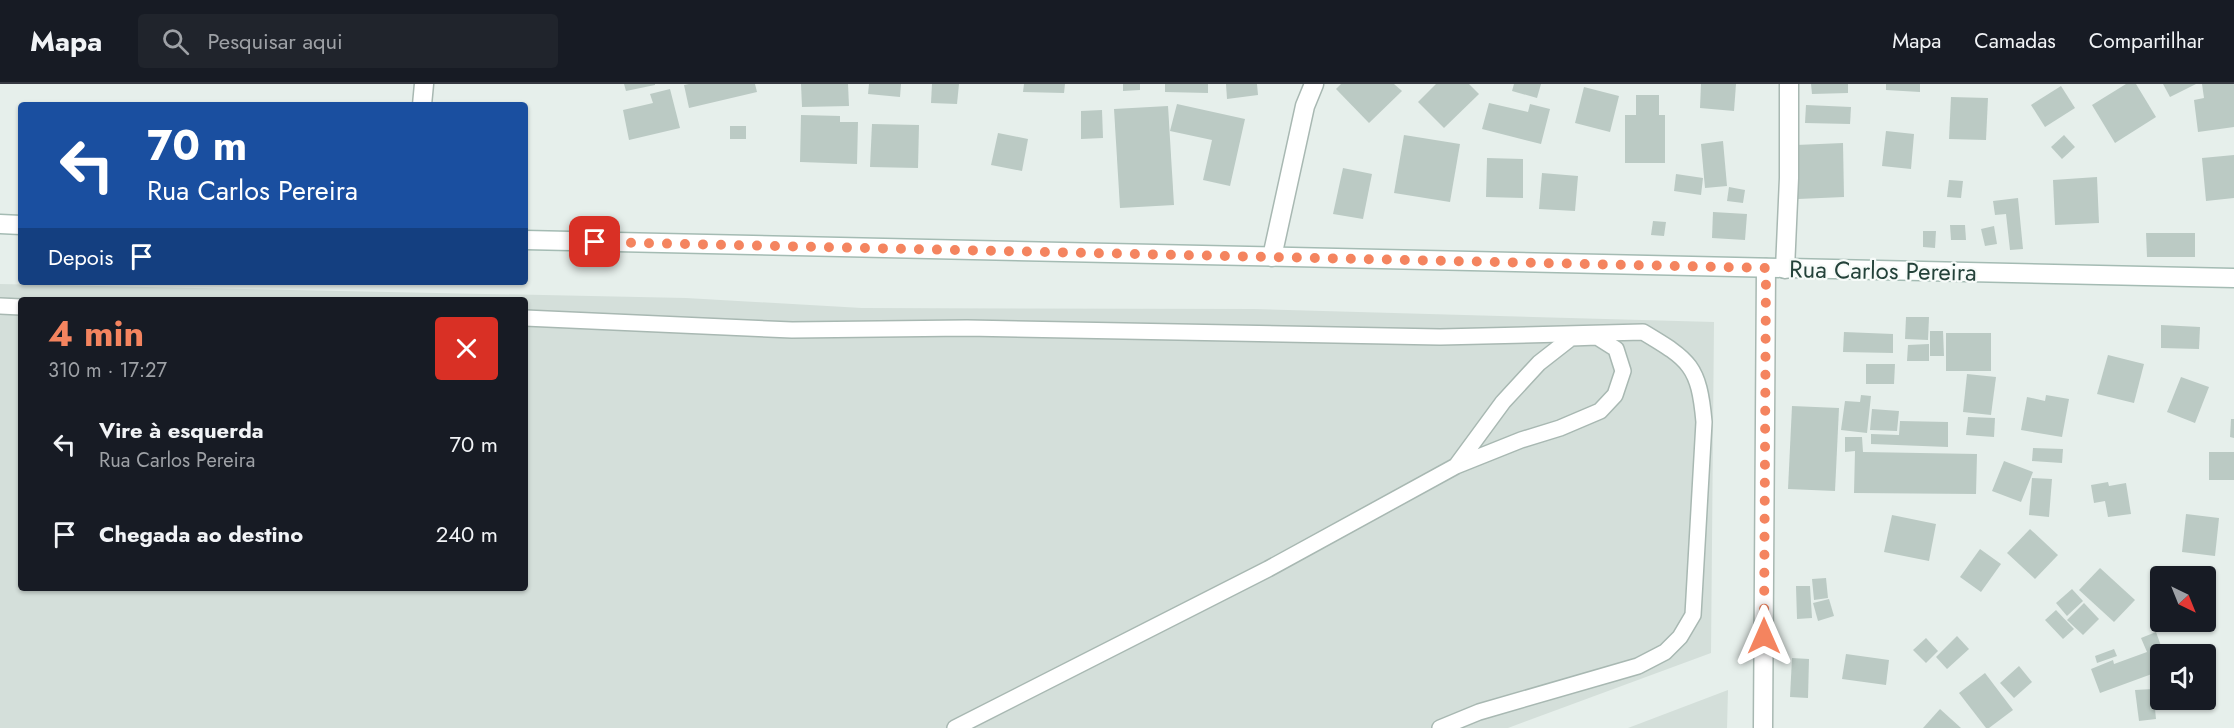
<!DOCTYPE html>
<html lang="pt">
<meta charset="utf-8">
<style>
body{margin:0;font-family:Jost,sans-serif;background:#20242c;color:#f1f3f6;height:100vh;display:flex;flex-direction:column;font-size:22px;white-space:nowrap}
*{box-sizing:border-box;margin:0}
p{font-size:20px;color:#9ea1a6}
.icon{flex:none;width:33px;height:33px;fill:none;stroke:currentColor;stroke-width:2;stroke-linecap:round;stroke-linejoin:round}
.map{position:relative;flex:1;overflow:hidden}
.drawer{position:absolute;left:18px;top:213px;width:510px;height:294px;display:flex;flex-direction:column;background:#171b24;border-radius:6px;box-shadow:0 2px 4px #0004}
.drawer>*{flex:none}
.banner{position:absolute;left:18px;top:18px;width:510px;height:183px;border-radius:6px;box-shadow:0 2px 4px #0004;background:#1a4fa0;color:#fff;overflow:hidden}
.needle{width:39px;rotate:137deg}
.buttons{position:absolute;left:2150px;top:482px;display:grid;gap:12px}
.buttons a{display:grid;place-items:center;width:66px;height:66px;border-radius:6px;background:#171b24;box-shadow:0 2px 4px #0004;font-size:30px}
.pin{position:absolute;display:grid;place-items:center;width:51px;height:51px;color:#fff;margin:-26px;border-radius:12px;box-shadow:0 3px 9px #0006}
.me{position:absolute;width:66px;margin:-33px;rotate:0deg;stroke-linejoin:round;filter:drop-shadow(0 0 4px #0008)}
.turn{display:flex;align-items:center;gap:21px;height:126px;padding:0 30px;font-size:27px}
.turn .icon{width:78px;height:78px;stroke-width:2.5}
.turn b{display:block;font-size:42px;line-height:51px}
.then{display:flex;align-items:center;height:57px;padding:0 30px;background:#0003;gap:12px;font-size:22px}
.round{display:grid;place-items:center;flex:none;width:63px;height:63px;border-radius:6px;background:#20242c}
.overview{display:flex;align-items:center;justify-content:space-between;height:102px;padding:0 30px}
h1{font-size:36px;font-weight:700;line-height:45px;color:#f4845f}
ul{padding:0;list-style:none}
li{display:flex;align-items:center;gap:18px;height:90px;padding:0 30px}
li div{flex:1}
li b{display:block;font-size:22px}
li em{font-style:normal}
header{display:flex;align-items:center;gap:36px;box-sizing:border-box;height:84px;padding:0 30px;background:#171b24;border-bottom:2px solid #363941}
header strong{font-size:28px}
nav{display:flex;gap:33px;margin-inline-start:auto;font-size:21px}
.search{width:420px;height:54px;background:#20242c;display:flex;align-items:center;gap:15px;box-sizing:border-box;padding:0 21px;border-radius:6px;color:#9ea1a6;font-size:22px}
.map>svg:first-child{display:block}
</style>
<header>
<strong>Mapa</strong>
<div class="search"><svg class="icon" aria-label="search" viewBox="0 0 24 24"><circle cx="10" cy="10" r="6"/><path d="M15 15l6 6"/></svg>Pesquisar aqui</div>
<nav><a>Mapa</a><a>Camadas</a><a>Compartilhar</a></nav>
</header>
<div class="map">
<svg width="2234" height="644" viewBox="0 0 2234 644">
<rect width="100%" height="100%" fill="#e6efeb"/>
<!-- built -->
<g fill="#d4dfda" fill-rule="evenodd">
<path d="M0 200 686 214 862 224 1254 225 1714 238 1711 569 1508 644H0ZM21 216H525V504H21Z"/>
<path d="M1728 606 1727 644H1628Z"/>
</g>
<!-- building -->
<g fill="#bbcac4">
<path d="M624 0H655V1L626 7Z"/>
<path d="M689 0H755L757 8 689 24 684 1Z"/>
<path d="M801 0H848L849 22 802 23Z"/>
<path d="M869 0H901L900 13 868 10Z"/>
<path d="M932 0H959L957 20 931 19Z"/>
<path d="M1024 0H1065L1064 9 1023 8Z"/>
<path d="M1123 0H1140V6L1123 7Z"/>
<path d="M1165 0H1208V9L1165 8Z"/>
<path d="M1226 0H1257L1258 11 1227 15Z"/>
<path d="M1341 0H1394L1402 7 1369 39 1336 5Z"/>
<path d="M1436 0H1469L1479 10 1444 44 1418 18Z"/>
<path d="M1514 0H1541L1537 14 1512 7Z"/>
<path d="M1701 0H1736L1734 27 1700 24Z"/>
<path d="M1811 0H1848V9L1812 10Z"/>
<path d="M1886 0H1920V8L1886 6Z"/>
<path d="M2126 0H2136L2156 33 2115 59 2092 21Z"/>
<path d="M2163 0H2196L2170 13Z"/>
<path d="M2202 0H2234V43L2198 48 2194 16 2204 14Z"/>
<path d="M2061 2 2075 24 2045 43 2031 21Z"/>
<path d="M1584 3 1619 12 1610 48 1575 39Z"/>
<path d="M670 5 680 44 629 56 623 26 653 19 650 10Z"/>
<path d="M1636 11H1659V31H1665V79H1625V31H1636Z"/>
<path d="M1951 13 1988 14 1986 56 1949 55Z"/>
<path d="M1489 19 1528 28 1530 20 1550 25 1541 60 1482 45Z"/>
<path d="M1177 20 1245 35 1230 102 1203 96 1212 56 1170 47Z"/>
<path d="M1806 21 1851 23 1850 40 1805 39Z"/>
<path d="M1168 22 1174 121 1120 124 1114 25Z"/>
<path d="M1102 26 1103 54 1081 55V27Z"/>
<path d="M801 31 840 32V38H858L857 80 800 78Z"/>
<path d="M872 40 919 41 918 84 870 83Z"/>
<rect x="730" y="42" width="16" height="13"/>
<path d="M1886 47 1914 50 1911 85 1882 82Z"/>
<path d="M998 49 1028 55 1022 87 991 81Z"/>
<path d="M1404 51 1460 60 1450 118 1394 109Z"/>
<path d="M2064 51 2075 63 2062 75 2051 63Z"/>
<path d="M1723 57 1727 102 1705 104 1701 60Z"/>
<path d="M1843 59 1844 113 1798 115 1796 61Z"/>
<path d="M2234 71V114L2206 117 2202 74Z"/>
<path d="M1487 74 1523 75V114L1486 113Z"/>
<path d="M1343 84 1372 90 1363 135 1333 130Z"/>
<path d="M1542 89 1578 92 1575 127 1539 125Z"/>
<path d="M1676 90 1703 94 1701 111 1674 107Z"/>
<path d="M2097 93 2099 139 2055 141 2053 96Z"/>
<path d="M1949 96 1963 97 1961 114 1947 113Z"/>
<path d="M1729 103 1745 106 1743 119 1727 117Z"/>
<path d="M2018 114 2023 165 2010 166 2006 130 1995 131 1993 117Z"/>
<path d="M1713 128 1747 130 1745 156 1712 154Z"/>
<path d="M1653 137 1666 138 1664 152 1651 151Z"/>
<path d="M1950 141H1965L1966 156H1951Z"/>
<path d="M1994 142 1997 160 1985 162 1981 145Z"/>
<path d="M1923 147H1936L1935 164 1923 163Z"/>
<path d="M2146 149H2195V173H2147Z"/>
<path d="M1906 233H1929L1928 256 1905 255Z"/>
<path d="M2161 241 2200 243 2199 265 2161 264Z"/>
<path d="M1930 247H1943L1944 272H1930Z"/>
<path d="M1844 248 1893 250V269L1843 268Z"/>
<rect x="1946" y="249" width="45" height="38"/>
<path d="M1929 260V277H1907L1908 261Z"/>
<path d="M2108 271 2144 280 2134 319 2097 310Z"/>
<path d="M1866 280H1895L1894 300H1866Z"/>
<path d="M1967 290 1996 293 1991 331 1963 328Z"/>
<path d="M2181 293 2209 303 2195 339 2167 328Z"/>
<path d="M1861 311 1871 312 1867 349 1841 346 1845 317 1860 318Z"/>
<path d="M2046 311 2069 315 2062 353 2021 346 2027 313 2045 317Z"/>
<path d="M1792 322 1839 324 1835 407 1788 405Z"/>
<path d="M1872 325 1899 327 1897 347 1870 346Z"/>
<path d="M1968 333 1995 334 1994 353 1966 351Z"/>
<path d="M2231 335H2234V354L2230 353Z"/>
<path d="M1900 337 1948 338V363L1871 360V350L1899 351Z"/>
<path d="M1845 353H1862L1863 368 1977 370 1976 410 1854 409 1855 367 1845 368Z"/>
<path d="M2033 364 2063 365 2062 379 2032 377Z"/>
<rect x="2209" y="368" width="25" height="28"/>
<path d="M2004 377 2033 388 2021 418 1992 407Z"/>
<path d="M2032 394 2052 395 2049 433 2029 431Z"/>
<path d="M2108 398 2109 402 2126 399 2131 430 2108 433 2105 417 2094 419 2091 401Z"/>
<path d="M2186 430 2219 434 2215 472 2182 468Z"/>
<path d="M1892 431 1936 440 1929 477 1884 468Z"/>
<path d="M2030 445 2058 471 2035 495 2007 469Z"/>
<path d="M1980 465 2001 480 1981 508 1960 493Z"/>
<path d="M2100 484 2135 516 2114 538 2079 506Z"/>
<path d="M1826 494 1828 514 1814 516 1812 495Z"/>
<path d="M1796 502H1810L1812 534 1797 535Z"/>
<path d="M2072 505 2083 517 2067 532 2056 519Z"/>
<path d="M1829 515 1834 532 1818 537 1813 519Z"/>
<path d="M2084 519 2099 535 2083 551 2067 536Z"/>
<path d="M2056 526 2074 545 2063 555 2045 536Z"/>
<path d="M2156 548 2164 570H2160V587L2100 609 2091 585 2113 576 2114 580 2147 568 2141 554Z"/>
<path d="M1957 552 1969 565 1947 585 1936 573Z"/>
<path d="M1926 554 1938 567 1926 579 1913 566Z"/>
<path d="M2114 565 2117 572 2097 579 2095 572Z"/>
<path d="M1846 570 1889 576 1886 601 1842 595Z"/>
<path d="M1792 574 1809 575 1808 614 1790 613Z"/>
<path d="M2019 582 2032 598 2014 614 2000 599Z"/>
<path d="M1985 589 2013 626 1989 644H1986L1959 609Z"/>
<path d="M2153 605 2156 635 2139 637 2135 606Z"/>
<path d="M1940 625 1961 644H1923Z"/>
</g>
<g fill="none" stroke-linecap="round" stroke-linejoin="round">
<!-- lane casing -->
<g stroke="#a8b8b2" stroke-width="18">
<g id="lane">
<path d="M0 222 21 223"/>
<path d="M525 234 792 246 967 244 1440 253 1643 248C1690 276 1699 282 1704 338L1693 531 1680 553 1665 568 1638 582 1479 628 1440 644"/>
<path d="M955 644 1268 485 1456 382 1521 356 1560 344 1600 327 1615 311 1623 287 1616 265 1597 253 1571 254 1539 279 1503 318 1456 382"/>
</g>
</g>
<!-- street casing -->
<g stroke="#a8b8b2" stroke-width="21">
<g id="street">
<path d="M422 21 424 0"/>
<path d="M1272 173 1305 22 1314 0"/>
<path d="M1785 185 1789 94V0"/>
<path d="M1763 644 1766 184"/>
</g>
</g>
<!-- secondary casing -->
<g stroke="#a4bbb3" stroke-width="21">
<g id="secondary">
<path d="M0 140 21 141"/>
<path d="M525 156 2234 194"/>
</g>
</g>
<!-- lane -->
<use href="#lane" stroke="#fff" stroke-width="15"/>
<!-- street -->
<use href="#street" stroke="#fff" stroke-width="18"/>
<!-- secondary -->
<use href="#secondary" stroke="#fff" stroke-width="18"/>
</g>
<g fill="none" stroke-linecap="round" stroke-linejoin="round">
<!-- route -->
<path stroke="#f4845f" stroke-width="10" stroke-dasharray="0 18" d="M595 158 1766 184 1764 552"/>
</g>
<g text-anchor="middle" stroke-width="4.5" stroke-linejoin="round" paint-order="stroke">
<!-- street labels -->
<g font-size="24" fill="#24423a" stroke="#f7fbf9">
<text transform="translate(1883 187) rotate(1)" y="8">Rua Carlos Pereira</text>
</g>
</g>
</svg>
<div class="buttons">
<a><svg class="needle" viewBox="-14 -14 28 28"><path d="M0-13l5 13h-10z" fill="#e53935"/><path d="M0 13l5-13h-10z" fill="#9ea1a6"/></svg></a>
<a><svg class="icon" aria-label="sound" viewBox="0 0 24 24"><path d="M4 9h4l5-4v14l-5-4H4zM17 9q2 3 0 6"/></svg></a>
</div>
<div class="pin" style="left:595px;top:158px;background:#d93025"><svg class="icon" aria-label="arrive" viewBox="0 0 24 24"><path d="M6 21V4h12l-3 4 3 4H6"/></svg></div>
<svg class="me" style="left:1764px;top:552px" viewBox="-20 -20 40 40"><path d="M0-17L14 15 0 8-14 15z" fill="#f4845f" stroke="#fff" stroke-width="4"/></svg>
<div class="banner">
<div class="turn"><svg class="icon" aria-label="left" viewBox="0 0 24 24"><path d="M17 20v-9H6M10 6l-5 5 5 5"/></svg><div><b>70 m</b>Rua Carlos Pereira</div></div>
<div class="then">Depois<svg class="icon" aria-label="arrive" viewBox="0 0 24 24"><path d="M6 21V4h12l-3 4 3 4H6"/></svg></div>
</div>
<section class="drawer">
<div class="overview"><div><h1>4 min</h1><p>310 m · 17:27</p></div><a class="round" style="background:#d93025;color:#fff"><svg class="icon" aria-label="close" viewBox="0 0 24 24"><path d="M6 6l12 12M18 6L6 18"/></svg></a></div>
<ul>
<li><svg class="icon" aria-label="left" viewBox="0 0 24 24"><path d="M17 20v-9H6M10 6l-5 5 5 5"/></svg><div><b>Vire à esquerda</b><p>Rua Carlos Pereira</p></div><em>70 m</em></li>
<li><svg class="icon" aria-label="arrive" viewBox="0 0 24 24"><path d="M6 21V4h12l-3 4 3 4H6"/></svg><div><b>Chegada ao destino</b></div><em>240 m</em></li>
</ul>
</section>
</div>
